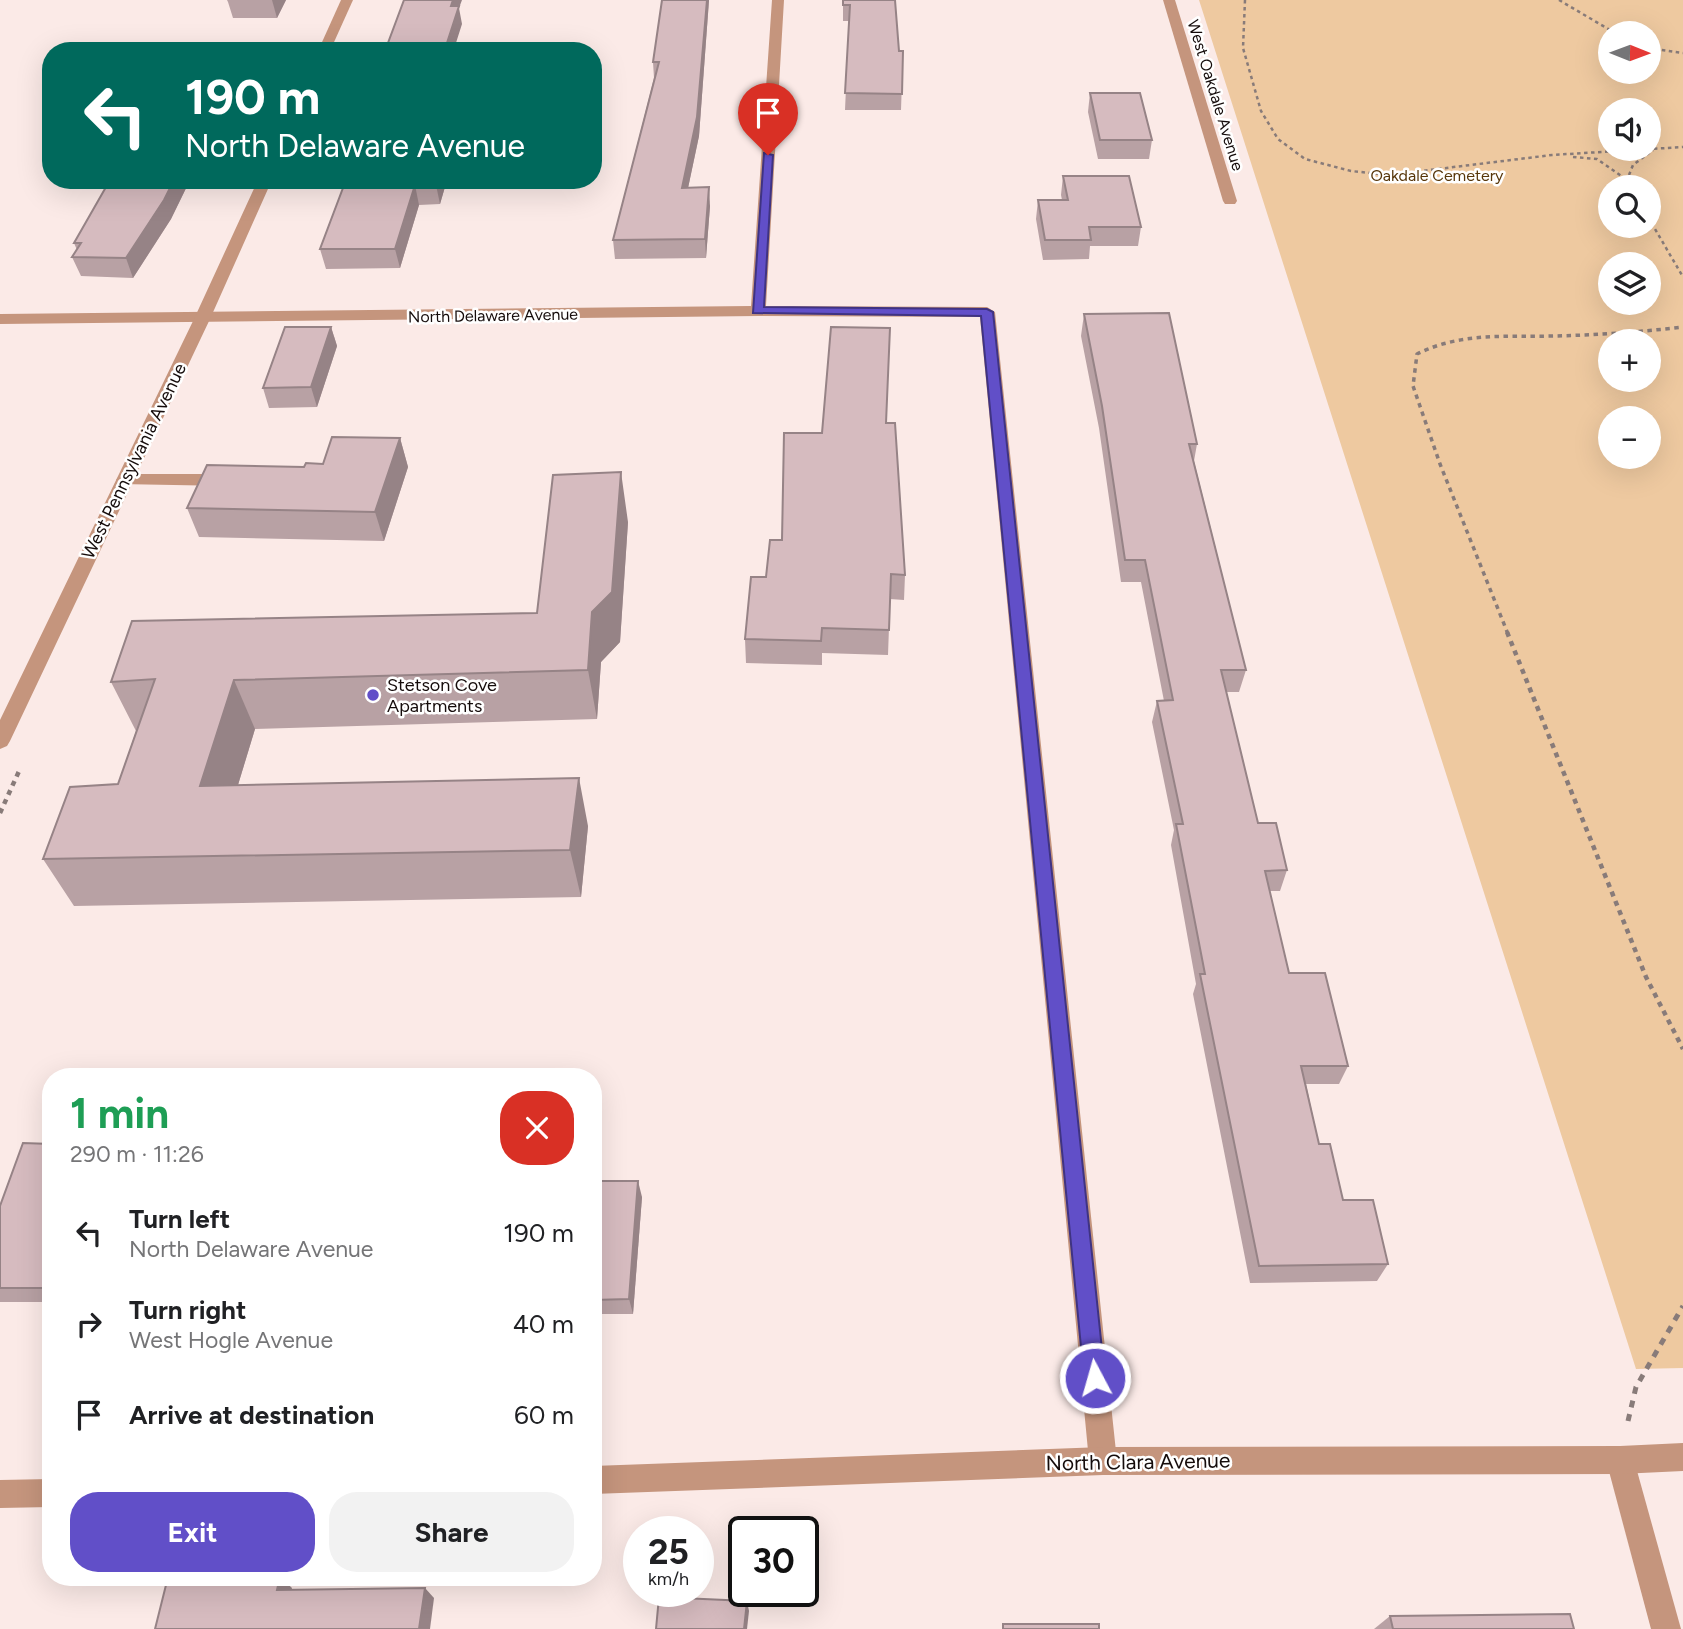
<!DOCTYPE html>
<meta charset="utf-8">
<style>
body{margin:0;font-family:Figtree,sans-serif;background:#f2f2f2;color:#202124;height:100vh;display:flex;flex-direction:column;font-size:26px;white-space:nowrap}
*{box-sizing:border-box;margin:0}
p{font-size:23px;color:#757577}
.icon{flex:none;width:38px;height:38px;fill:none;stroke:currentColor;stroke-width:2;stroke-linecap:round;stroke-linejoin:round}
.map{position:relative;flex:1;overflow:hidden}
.details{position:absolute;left:42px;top:1068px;width:560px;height:518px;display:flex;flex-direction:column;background:#fff;border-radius:28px;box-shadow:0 7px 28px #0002}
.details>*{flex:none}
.hud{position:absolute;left:42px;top:42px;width:560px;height:147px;border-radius:28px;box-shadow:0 7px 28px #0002;background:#00695c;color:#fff;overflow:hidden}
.needle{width:46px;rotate:91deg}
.buttons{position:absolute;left:1598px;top:21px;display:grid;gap:14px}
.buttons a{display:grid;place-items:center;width:63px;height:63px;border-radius:50%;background:#fff;box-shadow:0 7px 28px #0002;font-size:35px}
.speed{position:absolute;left:623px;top:1516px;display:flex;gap:14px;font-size:35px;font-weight:700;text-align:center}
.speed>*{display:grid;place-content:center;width:91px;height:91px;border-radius:50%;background:#fff;box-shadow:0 7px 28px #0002;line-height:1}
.speed small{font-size:18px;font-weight:400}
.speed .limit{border:4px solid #111;border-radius:10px;background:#fff;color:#111}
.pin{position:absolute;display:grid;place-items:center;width:60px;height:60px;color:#fff;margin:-72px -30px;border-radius:50% 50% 50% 0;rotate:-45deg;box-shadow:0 0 7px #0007}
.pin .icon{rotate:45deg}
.me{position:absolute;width:77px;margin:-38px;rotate:354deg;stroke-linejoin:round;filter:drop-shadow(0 0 5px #0008)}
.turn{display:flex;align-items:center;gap:24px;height:147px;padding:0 28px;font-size:32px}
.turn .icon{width:91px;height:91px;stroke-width:2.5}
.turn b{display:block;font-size:49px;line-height:60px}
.round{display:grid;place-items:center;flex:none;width:74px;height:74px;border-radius:28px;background:#f2f2f2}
.headline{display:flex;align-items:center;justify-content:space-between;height:119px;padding:0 28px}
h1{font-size:42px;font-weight:700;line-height:52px;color:#1e9e55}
.action{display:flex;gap:14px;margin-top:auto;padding:14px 28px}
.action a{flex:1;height:80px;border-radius:28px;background:#614fc8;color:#fff;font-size:28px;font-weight:700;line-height:80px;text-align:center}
.action a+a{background:#f2f2f2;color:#202124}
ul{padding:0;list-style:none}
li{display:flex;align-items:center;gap:21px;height:91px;padding:0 28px}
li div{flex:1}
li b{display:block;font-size:26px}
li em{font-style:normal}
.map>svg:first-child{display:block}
</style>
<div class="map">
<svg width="1683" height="1629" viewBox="0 0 1683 1629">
<rect width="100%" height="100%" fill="#fbeae7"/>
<!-- green -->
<path fill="#eec9a0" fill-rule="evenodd" d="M1199 0H1683V1368L1636 1369ZM1610 33H1648V72H1610ZM1648 110V149H1610V110ZM1648 187V226H1610V187ZM1610 264H1648V303H1610ZM1648 341V380H1610V341ZM1648 418V457H1610V418Z"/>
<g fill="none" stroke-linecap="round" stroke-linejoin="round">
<!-- path-far3 -->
<g stroke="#887b79" stroke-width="2.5" stroke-dasharray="3.5 3.5" stroke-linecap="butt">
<path d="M1245 0 1243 48 1261 111 1278 139 1305 159 1351 171 1389 175 1552 155 1683 147"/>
<path d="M1559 0 1615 33"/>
<path d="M1648 48 1683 53"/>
<path d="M1573 157 1597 159 1627 180"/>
<path d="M1632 187 1627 180 1633 165 1653 150"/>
<path d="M1648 217 1683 277"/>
</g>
<!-- path-far2 -->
<path stroke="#887b79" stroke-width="3.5" stroke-dasharray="4.5 4.5" stroke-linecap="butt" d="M1508 634 1440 464 1413 386 1417 354C1461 332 1506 337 1554 336 1597 335 1640 332 1683 327"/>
<!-- path-far1 -->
<g stroke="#887b79" stroke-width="4.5" stroke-dasharray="5 5" stroke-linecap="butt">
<path d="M1507 632 1646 977 1683 1049"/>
<path d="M0 813 20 769"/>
</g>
<!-- path -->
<path stroke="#887b79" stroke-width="5" stroke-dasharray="7 7" stroke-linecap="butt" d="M1628 1421 1636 1387 1683 1306"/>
<!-- service -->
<path fill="#c5957d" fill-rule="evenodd" d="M125 474H228L237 480 228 486 119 484 116 480 119 476Z"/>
<!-- minor -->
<g fill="#c5957d" fill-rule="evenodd">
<path d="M772 0H784L766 306 987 307 995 312 1117 1461 1113 1471 1103 1475 1093 1471 1089 1461 980 317 758 316 0 324V314L751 306Z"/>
<path d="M1163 0H1175L1237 201 1235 204H1225L1223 201Z"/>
<path d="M1620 1446 1630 1450 1634 1460 1681 1629H1651L1606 1460 1610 1450Z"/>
</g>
<!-- tertiary -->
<g fill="#c5957d" fill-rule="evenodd">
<path d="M341 0H353L330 51H318Z"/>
<path d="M258 180H272L210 319 10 741 7 746 0 749V720L194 319Z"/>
<path d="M1683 1443V1471L1620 1474 1103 1475 593 1494V1466L1103 1447 1620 1446Z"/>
<path d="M51 1479V1507L0 1508V1480Z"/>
</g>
</g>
<!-- wall -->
<g fill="#b8a1a4">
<path d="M227 0H286L277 18H233L228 2Z"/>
<path d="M662 0H709L699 136 688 188 710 206 706 258 615 259 613 240 654 78 653 62Z"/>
<path d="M843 0 899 51H903L901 110H845L849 21H843Z"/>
<path d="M1090 93 1152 140 1149 159H1098L1088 112Z"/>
<path d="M1063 176 1141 227 1138 246H1090L1089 259 1043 260 1036 219 1038 200H1062L1061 195Z"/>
<path d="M110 180H190L171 219 133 278 81 276 72 257 77 250 74 243Z"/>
<path d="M346 180H447L440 204 419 205 400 268 326 269 320 249Z"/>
<path d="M1084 314 1197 444 1194 461 1246 670 1239 692H1226L1258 823 1287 870 1280 891H1269L1289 973 1348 1066 1339 1084H1306L1319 1144 1343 1200 1388 1264 1377 1281 1250 1283 1193 994 1196 984 1171 845 1174 830 1152 722 1157 701H1164L1141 582H1121L1099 428 1081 336Z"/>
<path d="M331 327 337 346 317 407 269 408 263 388Z"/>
<path d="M886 423 905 575 904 600 890 599 888 655 822 653V665L746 663 745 639 766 577 782 540 822 433Z"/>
<path d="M400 438 408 467 384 541 199 537 187 508 304 467 323 464Z"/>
<path d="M628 522 620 642 601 662 597 719 255 729 238 785 588 826 581 897 74 906 43 859 118 784 136 731 111 682 537 613Z"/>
<path d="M51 1144V1302H0V1206Z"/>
<path d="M593 1181 642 1197 633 1314H593Z"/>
<path d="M1390 1616 1393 1629H1374Z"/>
</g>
<!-- shaded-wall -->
<g fill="#968386">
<path d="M272 0H286L277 18Z"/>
<path d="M453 0H462L459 8 462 24 455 46 456 43 458 51H448L447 43 451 6Z"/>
<path d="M707 0H709L699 136 684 207 682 188Z"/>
<path d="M174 180H190L171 219 133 278 126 258Z"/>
<path d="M437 180H447L440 204 436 185Z"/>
<path d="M415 185 419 205 400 268 395 249Z"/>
<path d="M709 187 710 206 706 258 705 239Z"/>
<path d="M331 327 337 346 317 407 311 387Z"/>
<path d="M400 438 408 467 384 541 375 512Z"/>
<path d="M621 472 628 522 620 642 601 662 597 719 588 670 592 612Z"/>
<path d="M234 680 255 729 223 834 200 786Z"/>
<path d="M579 778 588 826 581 897 570 850Z"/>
<path d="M638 1181 642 1197 633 1314 629 1299Z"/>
<path d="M280 1577 292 1588 289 1600 277 1590Z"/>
<path d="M425 1588 434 1598 430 1629H419Z"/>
<path d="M747 1601 749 1611 747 1629H744Z"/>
</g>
<!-- building -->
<g fill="#d6bbbf" stroke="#968386" stroke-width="2">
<path d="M404 0H453L451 6H459L447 43H456L453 51H385Z"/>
<path d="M662 0H707L697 117 682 188 709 187 705 239 613 240 659 62H653Z"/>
<path d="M843 0H895L899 51H903L902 94 845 93 850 5H843Z"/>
<path d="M1090 93H1140L1152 140H1100Z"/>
<path d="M1063 176H1129L1141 227H1089L1091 240H1045L1038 200H1068Z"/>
<path d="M110 180H174L164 200 126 258 72 257 81 243H74Z"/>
<path d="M346 180H437L436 185H415L395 249H320Z"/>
<path d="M1169 313 1197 444H1189L1246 670H1221L1258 823H1276L1287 870 1265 871 1289 973H1325L1348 1066H1301L1319 1144H1330L1343 1200H1373L1388 1264 1259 1266 1200 974H1205L1176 824H1183L1157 701 1173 700 1145 560H1125L1102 406 1084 314Z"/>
<path d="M285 327H331L311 387 263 388Z"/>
<path d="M831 327 890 328 886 423H895L905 575 891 574 889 630 822 628 821 641 745 639 751 577H766L770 540H782L784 433H822Z"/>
<path d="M332 437 400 438 375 512 187 508 207 465 304 467 306 463 323 464Z"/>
<path d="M621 472 612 592 592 612 588 670 234 680 200 786 579 778 570 850 43 859 70 787 118 784 155 679 111 682 132 621 537 613 553 475Z"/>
<path d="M23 1143 51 1144V1288H0V1206Z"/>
<path d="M593 1181H638L629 1299 593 1300Z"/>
<path d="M168 1577H280L277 1590 425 1588 419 1629H155Z"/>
<path d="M659 1597 747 1601 744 1629H656Z"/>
<path d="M1570 1614 1574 1629H1393L1390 1616Z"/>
<rect x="1003" y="1624" width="96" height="5"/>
</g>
<!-- route -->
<path fill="#614fc8" stroke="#3f3382" stroke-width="2" d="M764 153 773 155 764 307 987 309 993 312 1105 1378 1102 1386 1095 1389 1087 1386 1084 1378 981 316 753 313Z"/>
<!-- markers -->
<circle fill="#614fc8" stroke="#fff" stroke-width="2.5" cx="373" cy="695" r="7"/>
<g text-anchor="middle" stroke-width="5" stroke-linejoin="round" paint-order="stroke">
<!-- far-street labels -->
<g font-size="16" fill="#150c0b" stroke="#fff">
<text transform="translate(1216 95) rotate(73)" y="6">West Oakdale Avenue</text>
<text transform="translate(493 315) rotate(-1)" y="6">North Delaware Avenue</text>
</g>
<!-- far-park labels -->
<g font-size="16" fill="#57360a" stroke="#fff">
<text x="1437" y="181">Oakdale Cemetery</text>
</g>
<!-- street labels -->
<g font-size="18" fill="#150c0b" stroke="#fff">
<text transform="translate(134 461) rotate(-64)" y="6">West Pennsylvania Avenue</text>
</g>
<!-- poi labels -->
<g font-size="18" fill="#150c0b" stroke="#fff" text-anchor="start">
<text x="387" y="691">Stetson Cove<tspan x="387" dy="21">Apartments</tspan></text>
</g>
<!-- near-street labels -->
<g font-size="21" fill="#150c0b" stroke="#fff">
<text transform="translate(1138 1462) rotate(-1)" y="7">North Clara Avenue</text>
</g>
</g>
</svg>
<div class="buttons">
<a><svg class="needle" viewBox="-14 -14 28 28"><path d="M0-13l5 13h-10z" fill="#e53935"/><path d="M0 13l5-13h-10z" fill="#757577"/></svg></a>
<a><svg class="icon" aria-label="sound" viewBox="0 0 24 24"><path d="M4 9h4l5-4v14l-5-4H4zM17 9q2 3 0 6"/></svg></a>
<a><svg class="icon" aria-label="search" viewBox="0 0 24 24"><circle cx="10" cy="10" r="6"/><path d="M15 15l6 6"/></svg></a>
<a><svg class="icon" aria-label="layers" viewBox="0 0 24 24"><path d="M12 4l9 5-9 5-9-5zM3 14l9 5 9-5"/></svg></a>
<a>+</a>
<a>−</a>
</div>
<div class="speed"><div>25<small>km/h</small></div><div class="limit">30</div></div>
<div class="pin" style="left:768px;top:155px;background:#d93025"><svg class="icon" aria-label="arrive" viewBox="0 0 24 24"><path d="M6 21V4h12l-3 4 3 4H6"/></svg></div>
<svg class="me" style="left:1095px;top:1378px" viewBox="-20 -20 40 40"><circle r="17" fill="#614fc8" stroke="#fff" stroke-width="3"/><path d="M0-11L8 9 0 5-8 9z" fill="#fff"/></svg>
<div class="hud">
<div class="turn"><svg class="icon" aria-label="left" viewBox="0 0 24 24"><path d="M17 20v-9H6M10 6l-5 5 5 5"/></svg><div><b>190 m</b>North Delaware Avenue</div></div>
</div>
<section class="details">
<div class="headline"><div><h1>1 min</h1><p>290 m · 11:26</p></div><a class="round" style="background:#d93025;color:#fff"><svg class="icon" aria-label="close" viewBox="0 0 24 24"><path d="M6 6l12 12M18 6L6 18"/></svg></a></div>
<ul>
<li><svg class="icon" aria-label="left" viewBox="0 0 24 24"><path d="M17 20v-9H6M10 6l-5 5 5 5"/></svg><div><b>Turn left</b><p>North Delaware Avenue</p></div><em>190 m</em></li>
<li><svg class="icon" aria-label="right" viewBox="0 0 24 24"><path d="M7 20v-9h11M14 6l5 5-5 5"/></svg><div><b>Turn right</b><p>West Hogle Avenue</p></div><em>40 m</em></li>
<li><svg class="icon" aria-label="arrive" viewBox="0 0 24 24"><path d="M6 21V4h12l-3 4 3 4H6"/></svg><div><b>Arrive at destination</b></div><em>60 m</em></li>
</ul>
<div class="action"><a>Exit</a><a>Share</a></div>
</section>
</div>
